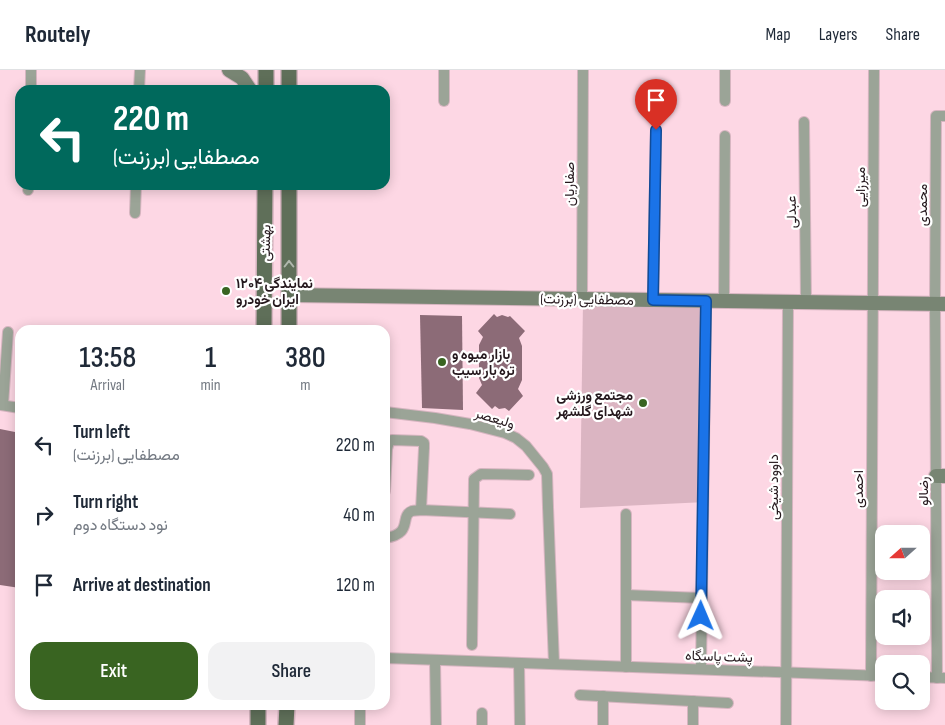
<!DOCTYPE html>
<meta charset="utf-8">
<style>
body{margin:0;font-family:"Sofia Sans Condensed",Vazirmatn,sans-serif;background:#f2f2f3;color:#1f2937;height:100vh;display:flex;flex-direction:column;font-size:19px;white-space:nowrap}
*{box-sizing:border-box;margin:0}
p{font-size:16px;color:#747a83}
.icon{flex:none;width:28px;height:28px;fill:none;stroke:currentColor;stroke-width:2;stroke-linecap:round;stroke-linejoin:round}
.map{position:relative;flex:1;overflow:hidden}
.drawer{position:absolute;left:15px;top:255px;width:375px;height:385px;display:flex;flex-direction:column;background:#fff;border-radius:15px;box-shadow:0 2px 12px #0003}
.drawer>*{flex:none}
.hud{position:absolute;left:15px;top:15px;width:375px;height:105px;border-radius:15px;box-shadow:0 2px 12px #0003;background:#00695c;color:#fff;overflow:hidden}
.needle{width:32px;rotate:249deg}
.fabs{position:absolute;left:875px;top:455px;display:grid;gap:10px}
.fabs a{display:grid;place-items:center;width:55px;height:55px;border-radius:10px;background:#fff;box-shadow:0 2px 12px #0003;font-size:25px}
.pin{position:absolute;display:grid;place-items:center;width:42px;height:42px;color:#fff;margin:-51px -21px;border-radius:50% 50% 50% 0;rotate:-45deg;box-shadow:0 0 5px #0007}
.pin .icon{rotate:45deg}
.me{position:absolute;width:55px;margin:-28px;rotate:1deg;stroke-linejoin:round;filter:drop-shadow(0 0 4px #0008)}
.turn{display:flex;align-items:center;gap:18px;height:105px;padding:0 15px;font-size:22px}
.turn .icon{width:65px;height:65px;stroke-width:2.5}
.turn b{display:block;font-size:35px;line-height:42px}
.eta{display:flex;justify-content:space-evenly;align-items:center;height:85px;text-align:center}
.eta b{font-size:30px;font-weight:600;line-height:35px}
.cta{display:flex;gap:10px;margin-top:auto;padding:10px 15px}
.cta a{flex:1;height:58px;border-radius:15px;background:#396421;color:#fff;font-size:20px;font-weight:600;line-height:58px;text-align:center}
.cta a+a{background:#f2f2f3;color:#1f2937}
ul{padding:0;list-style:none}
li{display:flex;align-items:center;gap:15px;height:70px;padding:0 15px}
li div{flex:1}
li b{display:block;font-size:19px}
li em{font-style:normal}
header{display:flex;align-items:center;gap:30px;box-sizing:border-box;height:70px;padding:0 25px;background:#fff;border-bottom:1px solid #e0e1e3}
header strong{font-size:24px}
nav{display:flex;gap:28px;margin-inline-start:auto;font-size:18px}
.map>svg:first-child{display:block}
</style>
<header>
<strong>Routely</strong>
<nav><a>Map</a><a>Layers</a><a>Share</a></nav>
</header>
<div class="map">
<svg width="945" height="655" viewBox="0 0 945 655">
<rect width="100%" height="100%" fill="#fdd7e4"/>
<!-- green -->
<path fill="#dbb5c2" d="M583 232 703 234 706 432 580 438Z"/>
<!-- building -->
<g fill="#8c6b77">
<path d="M494 244 497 247 502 245 508 247 510 246 525 261 519 268 522 276V310L518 319 523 326 509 341 505 338 499 339 495 336 492 339 476 323 482 315 479 308V275L483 267 478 261Z"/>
<path d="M420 245 462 246 463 340 422 338Z"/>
<path d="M0 359 20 363V518L0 515Z"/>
</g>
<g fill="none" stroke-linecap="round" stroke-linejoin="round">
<!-- street casing -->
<g stroke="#d6b5c0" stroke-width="12">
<g id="street">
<path d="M31 20V0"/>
<path d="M139 20 140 0"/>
<path d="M444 31V0"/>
<path d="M725 31V0"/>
<path d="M804 52 806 232"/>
<path d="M28 120 29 115"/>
<path d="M135 143 136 115"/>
<path d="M582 229 583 0"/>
<path d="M653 230 656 60"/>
<path d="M724 231 725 66"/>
<path d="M0 335 20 338"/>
<path d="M3 335 8 262"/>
<path d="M385 342 435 348 470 354 505 363 516 368 526 376 543 397 547 404 548 437 554 594"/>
<path d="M385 421 387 379 389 372 392 370 421 371 424 373V378L421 440"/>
<path d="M385 468C414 464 399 446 412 441 415 440 418 441 421 440L510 444"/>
<path d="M626 525 701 528"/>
<path d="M472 575 474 409 481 404 529 405"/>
<path d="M385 588 884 606"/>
<path d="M435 590 436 655"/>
<path d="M519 593 520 655"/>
<path d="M626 597V444"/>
<path d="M701 599 706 231"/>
<path d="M871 606 874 0"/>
<path d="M921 607 945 608"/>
<path d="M937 608 935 234 936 46H945"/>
<path d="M580 625 728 633"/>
<path d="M482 643V655"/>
<path d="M360 655V635"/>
<path d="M603 655V626"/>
<path d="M693 655V631"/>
<path d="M786 655 788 232"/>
</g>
</g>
<!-- secondary casing -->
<g stroke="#d6b5c0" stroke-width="16">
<g id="secondary">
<path d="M229 0 242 8 250 20"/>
<path d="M289 225 945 234"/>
<path d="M936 406H945"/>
</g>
</g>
<!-- primary casing -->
<g stroke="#d6b5c0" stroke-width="18">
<g id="primary">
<path d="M266 20V0"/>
<path d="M289 20V0"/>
<path d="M264 260 265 115"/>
<path d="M289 260V115"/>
<path d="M258 655V635"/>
<path d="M286 655 287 635"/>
</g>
</g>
<!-- street -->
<use href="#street" stroke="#9ba497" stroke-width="10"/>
<!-- secondary -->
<use href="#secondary" stroke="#788573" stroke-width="14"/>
<!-- primary -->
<use href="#primary" stroke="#5f6f59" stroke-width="15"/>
</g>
<!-- one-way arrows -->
<defs><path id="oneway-chevron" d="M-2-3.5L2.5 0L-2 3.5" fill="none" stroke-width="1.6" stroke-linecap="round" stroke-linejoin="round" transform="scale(1.25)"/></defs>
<use stroke="#afb7ac" href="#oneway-chevron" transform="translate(289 194) rotate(-90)"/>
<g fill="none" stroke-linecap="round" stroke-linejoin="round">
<!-- route casing -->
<g stroke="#114b97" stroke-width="12">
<path id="route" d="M656 60 653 230 706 231 701 546"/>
</g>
<!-- route -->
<use href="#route" stroke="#1a73e8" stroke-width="9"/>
</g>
<!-- markers -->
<g fill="#396421" stroke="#fff" stroke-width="2">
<circle cx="226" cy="221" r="5"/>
<circle cx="442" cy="292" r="5"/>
<circle cx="643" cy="333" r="5"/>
</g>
<g text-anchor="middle" stroke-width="4.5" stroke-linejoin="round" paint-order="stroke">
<!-- street labels -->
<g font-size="14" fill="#25181d" stroke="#fff">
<text transform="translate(569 114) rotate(-90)" y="5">صفاریان</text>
<text transform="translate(860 117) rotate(-90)" y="5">میرزایی</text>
<text transform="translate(922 135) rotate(-90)" y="5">محمدی</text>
<text transform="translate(791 142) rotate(-91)" y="5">عبدلی</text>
<text transform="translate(265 173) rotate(-89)" y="5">بهشتی</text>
<text transform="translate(587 229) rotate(1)" y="5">مصطفایی (برزنت)</text>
<text transform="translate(495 348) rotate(17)" y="5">ولیعصر</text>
<text transform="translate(773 417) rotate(-90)" y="5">داوود شیخی</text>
<text transform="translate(858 419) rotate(-90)" y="5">احمدی</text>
<text transform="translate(923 421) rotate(-90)" y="5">رضالو</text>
<text transform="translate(719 586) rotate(2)" y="5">پشت پاسگاه</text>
</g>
<!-- poi labels -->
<g font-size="14" font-weight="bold" fill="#25181d" stroke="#fff" text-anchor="start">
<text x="236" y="218">۱۲۰۴ نمایندگی<tspan x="236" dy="16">ایران خودرو</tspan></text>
<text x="452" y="289">بازار میوه و<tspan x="452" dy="16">تره بار سیب</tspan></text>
<text x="633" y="330" text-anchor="end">مجتمع ورزشی<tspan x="633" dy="16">شهدای گلشهر</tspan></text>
</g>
</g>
</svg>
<div class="fabs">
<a><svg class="needle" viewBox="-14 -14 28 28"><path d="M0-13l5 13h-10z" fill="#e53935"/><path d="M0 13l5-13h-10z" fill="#747a83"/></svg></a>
<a><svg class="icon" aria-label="sound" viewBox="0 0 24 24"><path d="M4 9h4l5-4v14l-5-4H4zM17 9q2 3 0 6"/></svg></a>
<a><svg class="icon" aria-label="search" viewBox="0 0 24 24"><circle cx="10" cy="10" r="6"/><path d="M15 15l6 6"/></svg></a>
</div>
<div class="pin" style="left:656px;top:60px;background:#d93025"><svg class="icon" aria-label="arrive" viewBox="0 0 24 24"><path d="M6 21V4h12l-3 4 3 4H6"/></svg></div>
<svg class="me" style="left:701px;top:546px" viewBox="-20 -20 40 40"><path d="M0-17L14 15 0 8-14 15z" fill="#1a73e8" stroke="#fff" stroke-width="4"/></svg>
<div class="hud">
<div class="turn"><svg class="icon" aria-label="left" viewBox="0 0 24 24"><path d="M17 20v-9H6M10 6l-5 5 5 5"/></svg><div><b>220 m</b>مصطفایی (برزنت)</div></div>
</div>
<section class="drawer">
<div class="eta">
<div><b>13:58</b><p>Arrival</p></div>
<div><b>1</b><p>min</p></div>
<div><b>380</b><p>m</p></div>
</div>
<ul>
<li><svg class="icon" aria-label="left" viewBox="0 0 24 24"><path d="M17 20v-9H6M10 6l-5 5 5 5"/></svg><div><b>Turn left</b><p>مصطفایی (برزنت)</p></div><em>220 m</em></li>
<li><svg class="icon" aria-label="right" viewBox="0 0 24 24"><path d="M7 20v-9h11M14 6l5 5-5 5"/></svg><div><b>Turn right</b><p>نود دستگاه دوم</p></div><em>40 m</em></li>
<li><svg class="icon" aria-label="arrive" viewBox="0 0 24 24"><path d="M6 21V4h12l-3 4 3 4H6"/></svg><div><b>Arrive at destination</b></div><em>120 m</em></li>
</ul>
<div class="cta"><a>Exit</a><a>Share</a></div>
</section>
</div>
